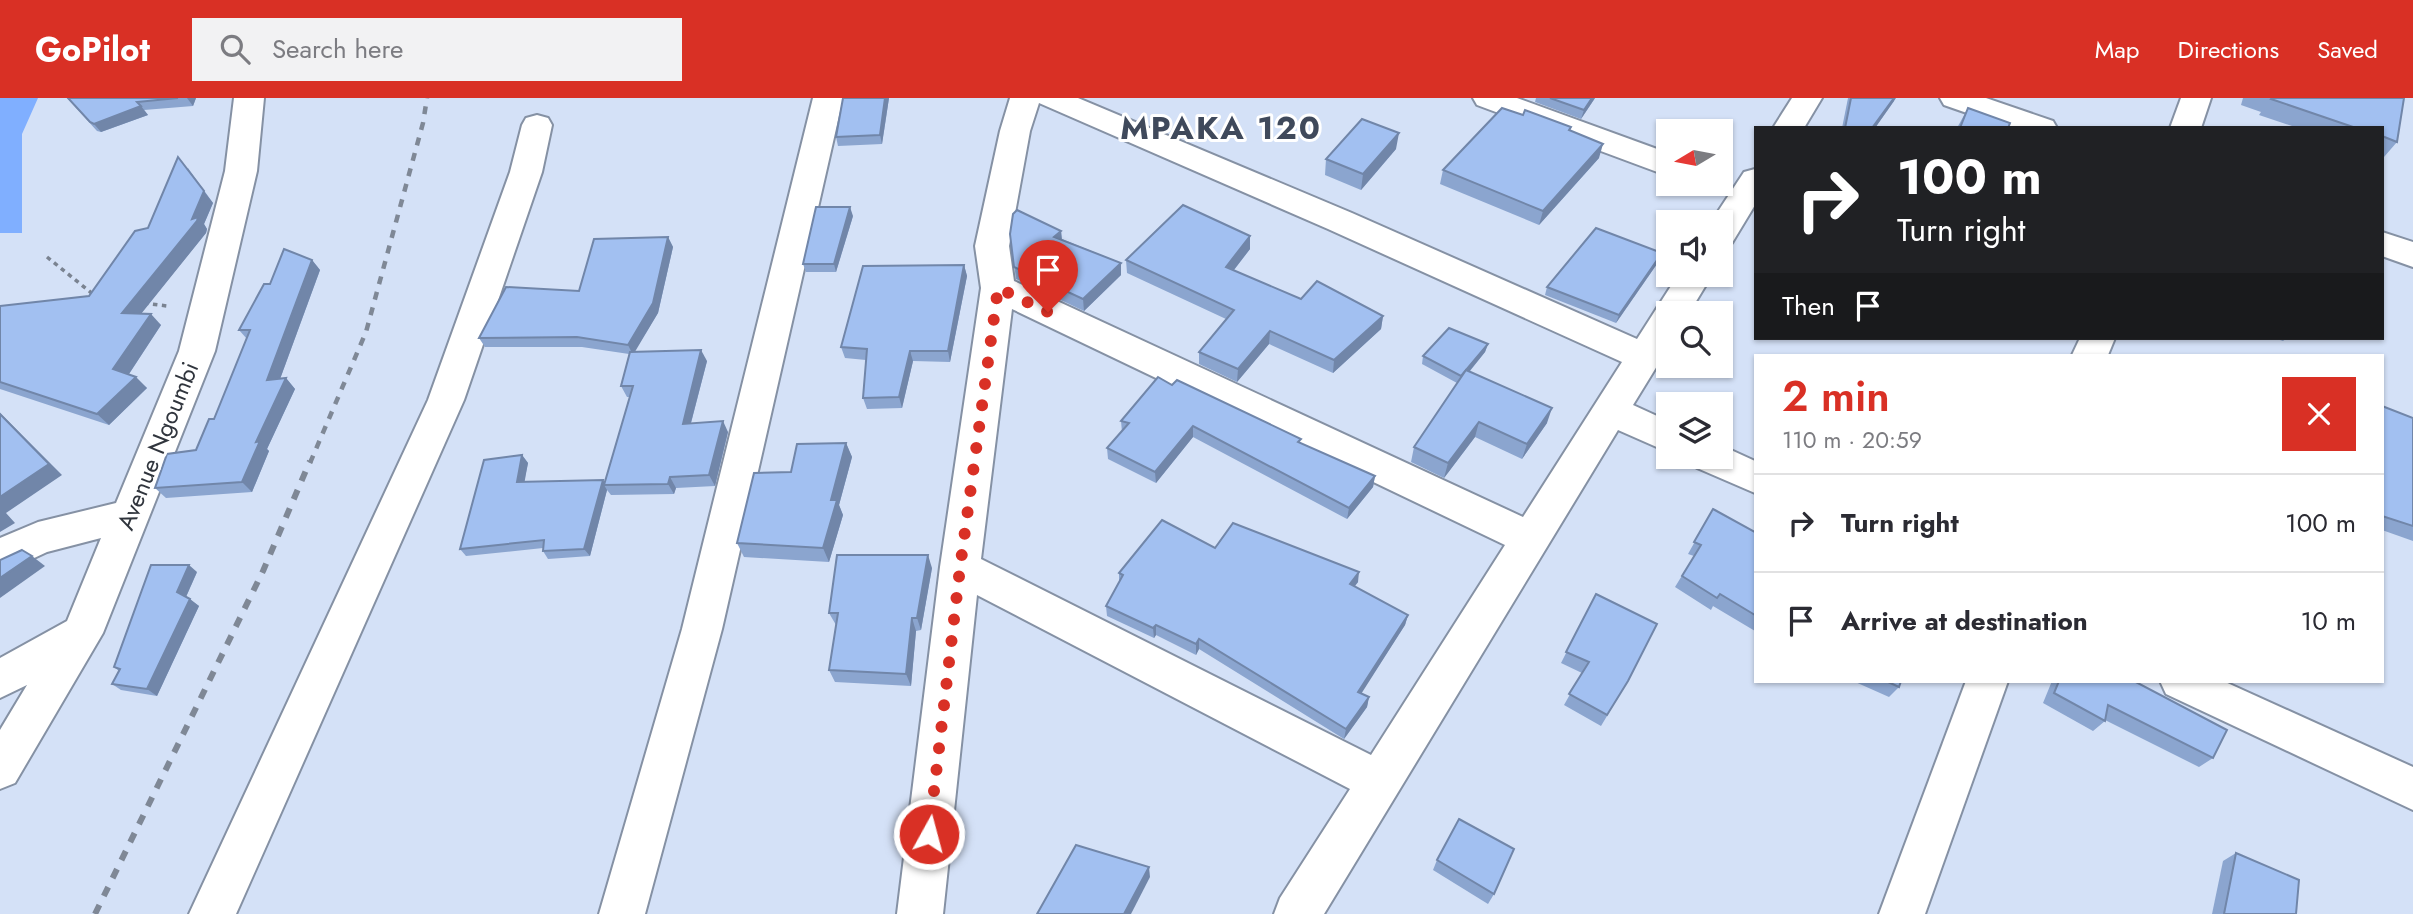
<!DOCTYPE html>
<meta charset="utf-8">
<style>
body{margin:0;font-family:Jost,sans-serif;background:#f2f2f3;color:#2b2b33;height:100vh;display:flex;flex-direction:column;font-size:26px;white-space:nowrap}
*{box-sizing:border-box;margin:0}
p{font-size:23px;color:#7c7c81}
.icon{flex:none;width:38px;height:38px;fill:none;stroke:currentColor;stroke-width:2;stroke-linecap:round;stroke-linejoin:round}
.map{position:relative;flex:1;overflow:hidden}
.drawer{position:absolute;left:1754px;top:256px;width:630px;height:329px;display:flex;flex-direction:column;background:#fff;border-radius:0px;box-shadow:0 2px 5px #0004}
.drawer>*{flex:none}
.guide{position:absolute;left:1754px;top:28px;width:630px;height:214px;border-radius:0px;box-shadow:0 2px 5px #0004;background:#202124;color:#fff;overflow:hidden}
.needle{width:46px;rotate:260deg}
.tools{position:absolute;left:1656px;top:21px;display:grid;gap:14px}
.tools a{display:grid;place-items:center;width:77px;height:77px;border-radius:0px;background:#fff;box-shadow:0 2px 5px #0004;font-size:35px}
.pin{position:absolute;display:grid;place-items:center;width:60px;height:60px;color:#fff;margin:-72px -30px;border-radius:50% 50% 50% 0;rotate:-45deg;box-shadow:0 0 7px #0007}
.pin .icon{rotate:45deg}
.me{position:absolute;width:77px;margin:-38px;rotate:7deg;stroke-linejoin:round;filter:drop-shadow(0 0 5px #0008)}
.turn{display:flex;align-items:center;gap:24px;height:147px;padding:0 28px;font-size:32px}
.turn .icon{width:91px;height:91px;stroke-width:2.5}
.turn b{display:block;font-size:49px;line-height:60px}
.then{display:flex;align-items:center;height:66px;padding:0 28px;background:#0003;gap:14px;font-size:26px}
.round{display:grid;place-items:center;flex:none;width:74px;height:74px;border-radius:0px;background:#f2f2f3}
.head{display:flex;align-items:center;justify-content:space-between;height:119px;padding:0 28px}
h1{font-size:42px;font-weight:600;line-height:52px;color:#d93025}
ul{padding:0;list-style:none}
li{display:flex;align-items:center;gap:21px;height:98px;padding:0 28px;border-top:2px solid #e1e1e2}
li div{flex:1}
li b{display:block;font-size:26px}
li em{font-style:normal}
header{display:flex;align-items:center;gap:42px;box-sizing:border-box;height:98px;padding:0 35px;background:#d93025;color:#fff}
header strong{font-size:33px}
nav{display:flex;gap:38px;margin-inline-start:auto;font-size:24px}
.search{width:490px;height:63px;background:#f2f2f3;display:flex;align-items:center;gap:18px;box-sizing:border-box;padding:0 24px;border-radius:0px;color:#7c7c81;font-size:26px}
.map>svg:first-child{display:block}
</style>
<header>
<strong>GoPilot</strong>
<div class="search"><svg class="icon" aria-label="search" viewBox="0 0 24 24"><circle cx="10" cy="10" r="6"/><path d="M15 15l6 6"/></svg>Search here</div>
<nav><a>Map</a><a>Directions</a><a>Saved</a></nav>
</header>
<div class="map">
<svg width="2413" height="816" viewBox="0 0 2413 816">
<rect width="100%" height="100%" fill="#d4e1f7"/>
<!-- green -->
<path fill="#80afff" d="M0 0H38L22 36V135H0Z"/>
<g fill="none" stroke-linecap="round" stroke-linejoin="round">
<!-- minor casing -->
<g stroke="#8591a4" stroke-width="4">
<g id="minor">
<path d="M234 0H264L257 73 215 253 103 535 15 685 0 691V632L27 587 0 600V560L67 523 101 440 47 454 0 476V440L38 424 116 405 179 253 225 73Z"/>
<path d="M813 0H843L722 531 645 816H599L682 531Z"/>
<path d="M1010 0H1078L1352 115 1637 241 1678 177H1712L1689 215H1668V250L1633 307 1668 323V354L1618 332 1324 816H1274L1280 800 1350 691 977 497 943 816H897L940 469 981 190 975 148 1000 33ZM1039 5 1328 131 1622 264 1523 419 1014 183 1009 148 1030 33ZM1012 211 1505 447 1371 657 981 461Z"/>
<path d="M1473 0H1517L1668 55V78L1477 7Z"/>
<path d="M1792 0H1822L1804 30H1773Z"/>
<path d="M1940 0H1986L2053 23 2057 30H2010L1944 7Z"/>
<path d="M2181 0H2211L2201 30H2170Z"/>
<path d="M537 17 548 20 552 27 542 74 464 302 236 816H189L428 302 510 74 522 27 526 20Z"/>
<path d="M1755 71V107L1732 145 1720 149V124H1711L1744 74Z"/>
<path d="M2382 134 2413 144V169L2382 158Z"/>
<path d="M2080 240H2115L2108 257H2072Z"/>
<path d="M1720 347 1755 363V395L1697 370 1691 359H1720Z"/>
<path d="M1966 583H2008L1925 816H1879Z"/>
<path d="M2160 583H2223L2413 669V712L2166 596Z"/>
</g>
</g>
<!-- path -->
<g stroke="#7a8391" stroke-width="3.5" stroke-dasharray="4.5 4.5" stroke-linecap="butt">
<path d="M47 159 94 197"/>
<path d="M144 205 167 208"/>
</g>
<!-- minor -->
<use href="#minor" fill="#fff" fill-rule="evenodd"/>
<!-- rail-far1 -->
<path stroke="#7f8896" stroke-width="4.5" stroke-dasharray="8 8" stroke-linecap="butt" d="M310 365 366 234 423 25 427 0"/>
<!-- rail -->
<path stroke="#7f8896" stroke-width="6" stroke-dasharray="10 10" stroke-linecap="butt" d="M95 816 263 473 310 363"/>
</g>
<!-- wall -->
<g fill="#8ba5cf">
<path d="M67 0H196L193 8 144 12 148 17 101 34 97 33Z"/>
<path d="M889 0 882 46 838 48 836 39Z"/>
<path d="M1536 0H1595L1581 21 1535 4Z"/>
<path d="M1848 0H1894V3L1875 30H1842Z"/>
<path d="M2243 0H2404L2397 44 2384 59 2382 58V30H2298L2259 17 2261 14 2241 7Z"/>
<path d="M1968 10 2008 30H1957Z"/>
<path d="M1523 17 1571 29 1570 33 1599 60 1539 127 1440 86 1443 72Z"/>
<path d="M1396 51 1361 92 1325 77 1326 61Z"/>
<path d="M188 70 213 105 204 126 207 131 206 135 141 215 161 227 129 276 147 290 109 327 0 291V208L89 198 148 130Z"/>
<path d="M853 118 836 174H806L803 166Z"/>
<path d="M1061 133 1062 141 1121 165V177L1084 213 1016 181 1010 136Z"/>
<path d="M1250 138V151L1234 172 1301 201 1383 218 1381 231 1333 275 1269 246 1237 284 1199 266V254L1226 221 1127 175 1126 162Z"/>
<path d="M668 139 673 149 658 215 634 254 707 263 691 325 728 334 715 388 676 390 674 396 611 397 607 392 590 458 548 461 543 453V450L466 458 460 451 522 357 528 365 524 384 605 385 630 299H627L621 288 629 256 582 249H485L479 240 579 193Z"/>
<path d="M312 162 320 172 280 281 286 280 295 291 267 351 269 353 252 394 166 400 155 390 196 352 214 321 247 241 239 232 270 186Z"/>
<path d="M1659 163 1616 225 1545 197 1547 189Z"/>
<path d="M964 167 967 178 950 264 913 263 902 310 867 311 863 300 866 262 845 260 841 249Z"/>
<path d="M2274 240H2287L2283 243Z"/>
<path d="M1488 246 1485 254 1470 273 1547 325 1522 361 1475 339 1444 380 1411 364 1414 349 1457 285 1422 266 1423 258Z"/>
<path d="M1172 287 1375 378 1373 389 1347 421 1193 339 1156 385 1108 361 1107 350 1122 334 1121 323Z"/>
<path d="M2382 308 2413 320V443L2382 432Z"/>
<path d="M846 345 852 359 839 407 843 417 829 464 744 459 737 445 791 374Z"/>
<path d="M1713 411 1755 434V533L1713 508 1711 512 1675 489 1694 458 1688 456Z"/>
<path d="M1215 450 1358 484 1354 489 1408 517 1405 527 1361 595 1369 599 1367 609 1344 641 1199 551 1196 557 1156 537 1154 540 1107 518 1106 508 1119 484V475Z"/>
<path d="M932 470 921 532 916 533 911 588 835 584 829 572 836 527 829 515Z"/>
<path d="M197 474 186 499 199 508 157 598 121 592 112 586 119 573 114 569Z"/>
<path d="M1596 496 1628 583 1601 628 1564 607 1582 575 1561 565Z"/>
<path d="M1853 583H1901L1899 589 1889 599Z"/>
<path d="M2052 583H2134L2213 660 2199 669 2105 622V623L2093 633 2043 605Z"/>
<path d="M2236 755 2296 816H2212L2223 763Z"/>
<path d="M1437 762 1494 796 1488 806 1433 772Z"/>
</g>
<!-- shaded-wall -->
<g fill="#7186a9">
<path d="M187 0H196L193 8Z"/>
<path d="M885 0H889L882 46 880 37Z"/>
<path d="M1592 0H1595L1581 21 1584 12Z"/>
<path d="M1894 0H1896L1894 3 1875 30H1872Z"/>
<path d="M141 8 148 17 101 34 94 26Z"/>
<path d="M1399 35 1396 51 1361 92 1363 76Z"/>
<path d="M1603 46 1599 60 1539 127 1543 113Z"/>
<path d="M178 59 213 105 204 126 207 131 206 135 133 226 122 215 192 121Z"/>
<path d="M850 109 853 118 836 174 834 166Z"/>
<path d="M1061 133 1062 145 1054 139Z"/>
<path d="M1250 138V151L1226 182V169Z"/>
<path d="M668 139 673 149 658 215 633 257 628 247Z"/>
<path d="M1662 155 1659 163 1616 225 1619 217Z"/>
<path d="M312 162 320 172 276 292 267 282Z"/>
<path d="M1121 165V177L1084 213 1083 201Z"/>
<path d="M964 167 967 178 950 264 948 253Z"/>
<path d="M151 216 161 227 125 282 113 271Z"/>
<path d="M1383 218 1381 231 1333 275 1334 262Z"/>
<path d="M1270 233 1269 246 1237 284 1238 271Z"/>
<path d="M1488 246 1485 254 1459 286 1461 278Z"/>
<path d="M701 252 707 263 688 336 683 326Z"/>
<path d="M910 253 913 263 902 310 899 299Z"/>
<path d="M136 279 147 290 109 327 97 316Z"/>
<path d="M286 280 295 291 267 351 269 353 252 394 242 384 256 344Z"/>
<path d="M1552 310 1547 325 1522 361 1527 346Z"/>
<path d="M0 315 62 377 6 415 15 425 0 434Z"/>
<path d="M723 323 728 334 715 388 709 377Z"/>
<path d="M1479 324 1475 339 1444 380 1448 365Z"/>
<path d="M1193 328V339L1156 385 1155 374Z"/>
<path d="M846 345 852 359 839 407 843 417 829 464 823 450 831 402Z"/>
<path d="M522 357 528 365 523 392 517 384Z"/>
<path d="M1375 378 1373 389 1347 421 1349 410Z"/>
<path d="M670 379 676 390 674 396 668 386Z"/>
<path d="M603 382 606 387H604L607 392 590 458 584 451Z"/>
<path d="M928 457 932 470 921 532 917 520Z"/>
<path d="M32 458 45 468 0 500V480Z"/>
<path d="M189 467 197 474 185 501 177 494Z"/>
<path d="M1359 474 1358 484 1348 497 1350 486Z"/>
<path d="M190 501 199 508 157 598 147 591Z"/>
<path d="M1408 517 1405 527 1356 604 1358 594Z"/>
<path d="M912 520 916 533 911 588 906 576Z"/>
<path d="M1156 527V537L1154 540 1153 530Z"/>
<path d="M1199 541V551L1196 557V546Z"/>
<path d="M1369 599 1367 609 1344 641 1346 631Z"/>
<path d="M1149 769 1150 779 1131 816H1124Z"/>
</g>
<!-- building -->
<g fill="#a2c0f1" stroke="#7186a9" stroke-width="2">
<path d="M68 0H178L137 4 141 8 94 26 90 24Z"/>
<path d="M843 0H885L880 37 836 39Z"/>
<path d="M1550 0H1592L1584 12Z"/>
<path d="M1851 0H1894L1872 30H1845Z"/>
<path d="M2272 0H2404L2397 44 2382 38V30H2356L2271 1Z"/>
<path d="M1502 10 1523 17 1525 12 1571 29 1569 32 1603 46 1543 113 1443 72Z"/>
<path d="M1968 10 2010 25 2008 30H1960Z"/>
<path d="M1362 21 1399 35 1363 76 1326 61Z"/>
<path d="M178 59 204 93 192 121 198 119 197 123 122 215 151 216 113 271 136 279 97 316 0 284V208L89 198 135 133 148 130Z"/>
<path d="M1183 107 1250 138 1226 169 1301 201 1317 183 1383 218 1334 262 1270 233 1238 271 1199 254 1234 212 1126 162Z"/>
<path d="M816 109H850L834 166H803Z"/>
<path d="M1017 112 1061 133 1054 139 1121 165 1083 201 1014 169 1010 136 1013 116Z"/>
<path d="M1596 130 1662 155 1619 217 1547 189Z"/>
<path d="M668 139 653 205 628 247 577 239 479 240 506 189 579 193 594 141Z"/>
<path d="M284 151 312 162 267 282 286 280 256 344 260 343 242 384 155 390 167 356 196 352 209 321H214L250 232H239L264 186H270Z"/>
<path d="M964 167 948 253H910L899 299 863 300 867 251 841 249 863 168Z"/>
<path d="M1449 230 1488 246 1461 278 1423 258Z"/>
<path d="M701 252 683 326 723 323 709 377 670 379 668 386 604 387 633 288H621L630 254Z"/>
<path d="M1466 272 1552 310 1527 346 1479 324 1448 365 1414 349Z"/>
<path d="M1158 279 1172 287 1177 282 1301 341 1298 344 1375 378 1349 410 1193 328 1155 374 1107 350 1129 325 1121 323Z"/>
<path d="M2382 308 2413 320V428L2382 418Z"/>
<path d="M0 316 49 366 0 399Z"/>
<path d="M846 345 831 402H837L823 450 737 445 754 375 791 374 797 346Z"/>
<path d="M522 357 517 384 603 382 584 451 543 453 544 442 460 451 484 362Z"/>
<path d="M1713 411 1755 434V517L1720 496 1717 500 1682 478 1701 447 1694 444Z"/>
<path d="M1162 422 1215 450 1233 425 1359 474 1350 486 1408 517 1358 594 1369 599 1346 631 1199 541 1196 546 1156 527 1153 530 1106 508 1123 477 1119 475Z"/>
<path d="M22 452 32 458 0 480V462Z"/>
<path d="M837 457H928L917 520H912L906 576 829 572 838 515H829Z"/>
<path d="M151 467H189L177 494 190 501 147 591 112 586 120 571 114 569Z"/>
<path d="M1596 496 1657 526 1628 583 1607 617 1569 596 1589 564 1566 554Z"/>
<path d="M1886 583H1901L1899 589Z"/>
<path d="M2059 583H2134L2227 632 2213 660 2108 607 2105 623 2054 595Z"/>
<path d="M1459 721 1514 751 1494 796 1437 762Z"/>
<path d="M1076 747 1149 769 1124 816H1037Z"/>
<path d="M2236 755 2299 782 2296 816H2224Z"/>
</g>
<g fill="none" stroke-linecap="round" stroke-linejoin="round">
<!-- route -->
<path stroke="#d93025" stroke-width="12" stroke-dasharray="0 21.6" d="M929 736 960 470 998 190 1048 214"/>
</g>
<g text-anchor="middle" stroke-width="6" stroke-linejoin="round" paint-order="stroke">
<!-- street labels -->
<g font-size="24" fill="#30353d" stroke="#fff">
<text transform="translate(158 348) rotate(-68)" y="8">Avenue Ngoumbi</text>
</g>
<!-- district labels -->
<g font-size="32" font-weight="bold" letter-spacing="2" fill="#3f495b" stroke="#fff">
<text x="1221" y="41">MPAKA 120</text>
</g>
</g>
</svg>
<div class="tools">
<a><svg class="needle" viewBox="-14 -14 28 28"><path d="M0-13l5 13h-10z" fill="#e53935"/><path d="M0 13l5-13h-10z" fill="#7c7c81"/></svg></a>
<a><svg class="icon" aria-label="sound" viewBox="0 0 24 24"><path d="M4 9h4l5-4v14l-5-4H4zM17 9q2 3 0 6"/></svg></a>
<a><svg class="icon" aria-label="search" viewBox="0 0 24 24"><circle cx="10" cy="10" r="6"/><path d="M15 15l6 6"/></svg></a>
<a><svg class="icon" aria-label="layers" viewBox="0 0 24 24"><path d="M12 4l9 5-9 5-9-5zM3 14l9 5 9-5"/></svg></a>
</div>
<div class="pin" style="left:1048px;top:214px;background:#d93025"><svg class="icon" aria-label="arrive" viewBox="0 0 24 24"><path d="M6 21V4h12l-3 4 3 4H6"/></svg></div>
<svg class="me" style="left:929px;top:736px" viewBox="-20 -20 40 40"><circle r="17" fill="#d93025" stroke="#fff" stroke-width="3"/><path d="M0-11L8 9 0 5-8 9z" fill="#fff"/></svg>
<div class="guide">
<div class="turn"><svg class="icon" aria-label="right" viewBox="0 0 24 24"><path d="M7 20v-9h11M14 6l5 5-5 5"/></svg><div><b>100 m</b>Turn right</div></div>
<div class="then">Then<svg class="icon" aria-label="arrive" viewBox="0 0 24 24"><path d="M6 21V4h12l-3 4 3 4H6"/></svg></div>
</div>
<section class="drawer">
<div class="head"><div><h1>2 min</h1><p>110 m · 20:59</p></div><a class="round" style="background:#d93025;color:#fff"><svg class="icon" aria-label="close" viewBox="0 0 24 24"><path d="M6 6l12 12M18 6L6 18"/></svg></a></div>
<ul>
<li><svg class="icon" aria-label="right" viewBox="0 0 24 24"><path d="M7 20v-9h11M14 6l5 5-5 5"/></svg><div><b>Turn right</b></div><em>100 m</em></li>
<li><svg class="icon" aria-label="arrive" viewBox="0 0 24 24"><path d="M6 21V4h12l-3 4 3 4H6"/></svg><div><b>Arrive at destination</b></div><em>10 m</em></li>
</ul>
</section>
</div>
